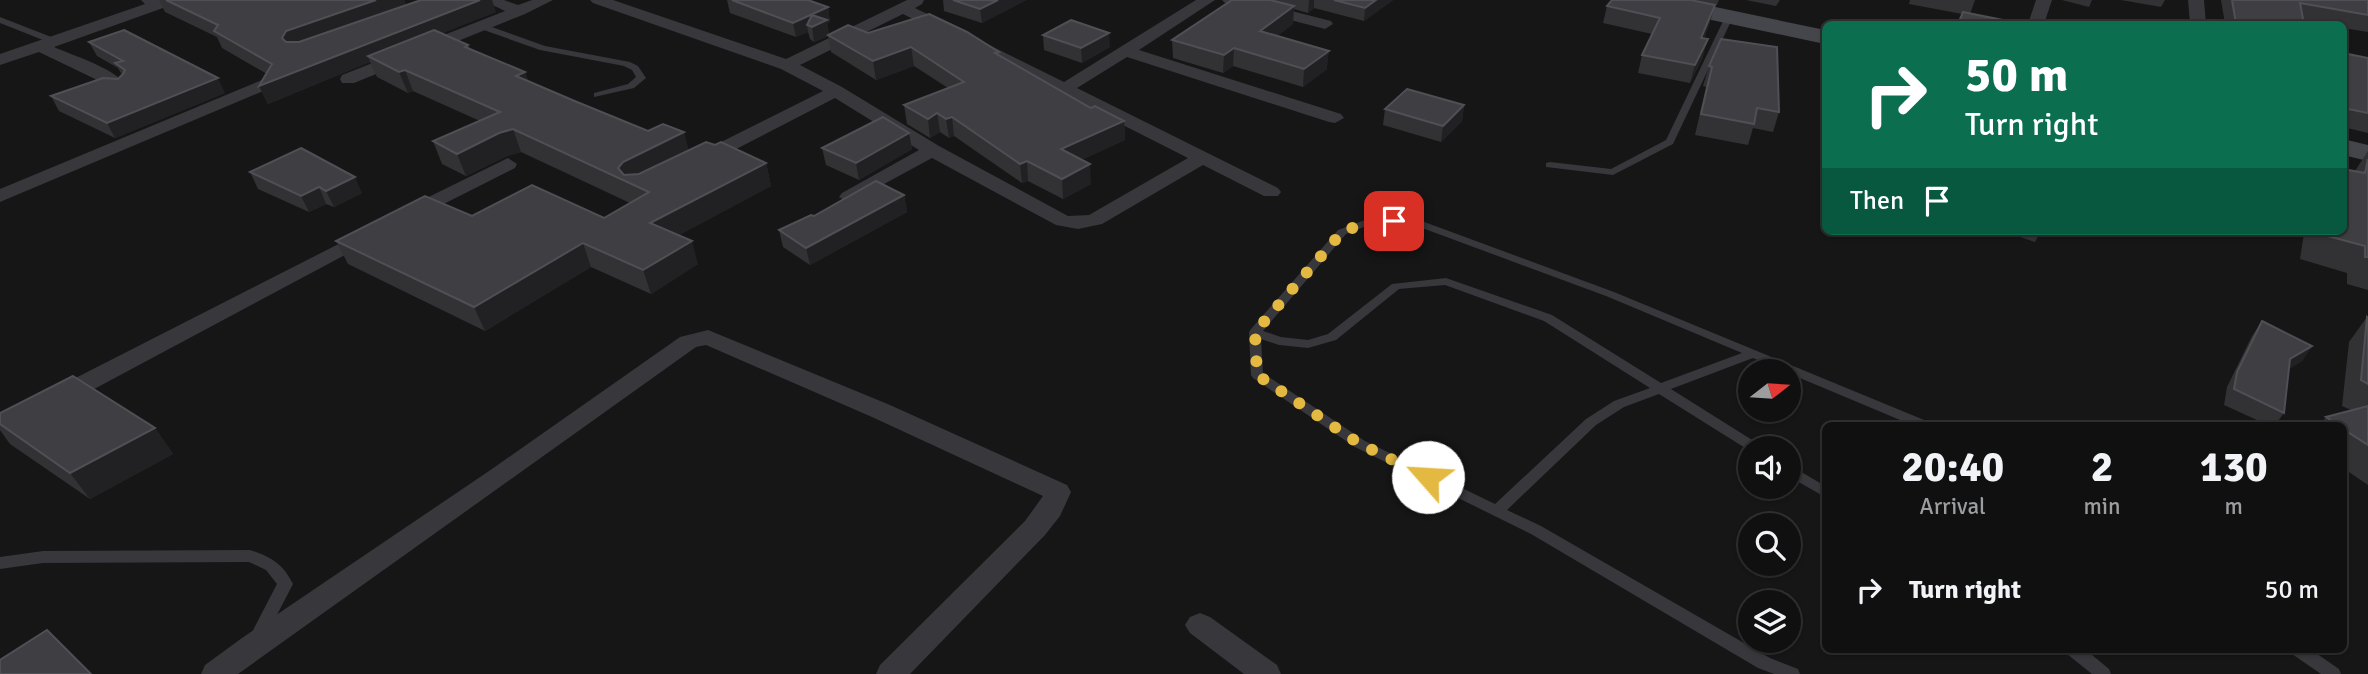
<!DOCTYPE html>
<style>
body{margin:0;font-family:Signika,sans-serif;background:#1e1e1f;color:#f1f3f6;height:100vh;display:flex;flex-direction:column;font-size:26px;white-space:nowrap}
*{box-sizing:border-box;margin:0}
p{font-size:23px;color:#9c9d9f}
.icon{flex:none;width:38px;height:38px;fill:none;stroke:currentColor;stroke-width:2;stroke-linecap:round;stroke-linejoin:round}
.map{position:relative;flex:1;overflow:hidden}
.panel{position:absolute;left:1822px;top:422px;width:525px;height:231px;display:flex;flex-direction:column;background:#101011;border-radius:10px;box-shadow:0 2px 5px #0004,0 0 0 2px #303031}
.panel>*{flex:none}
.banner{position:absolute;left:1822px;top:21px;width:525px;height:214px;border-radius:10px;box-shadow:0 2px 5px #0004,0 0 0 2px #303031;background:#0b6e4f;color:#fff;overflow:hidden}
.needle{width:46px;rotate:73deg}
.fabs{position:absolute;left:1738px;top:359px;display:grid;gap:14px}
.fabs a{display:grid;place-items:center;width:63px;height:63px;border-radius:50%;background:#101011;box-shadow:0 2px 5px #0004,0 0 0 2px #303031;font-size:35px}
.pin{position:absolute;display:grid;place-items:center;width:60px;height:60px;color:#fff;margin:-30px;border-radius:14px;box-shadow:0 4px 10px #0006}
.me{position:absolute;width:77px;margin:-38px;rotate:296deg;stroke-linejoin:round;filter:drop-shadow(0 0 5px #0008)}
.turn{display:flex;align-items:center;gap:24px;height:147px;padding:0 28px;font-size:32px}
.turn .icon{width:91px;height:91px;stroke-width:2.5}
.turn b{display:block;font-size:49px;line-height:60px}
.then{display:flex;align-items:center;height:66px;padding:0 28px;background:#0003;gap:14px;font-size:26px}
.eta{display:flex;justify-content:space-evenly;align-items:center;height:119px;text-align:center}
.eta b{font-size:42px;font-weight:700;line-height:49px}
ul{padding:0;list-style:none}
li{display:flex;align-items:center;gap:21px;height:98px;padding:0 28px}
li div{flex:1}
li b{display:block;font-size:26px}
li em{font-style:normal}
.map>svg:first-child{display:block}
</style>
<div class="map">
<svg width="2368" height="674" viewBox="0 0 2368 674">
<rect width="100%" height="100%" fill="#161617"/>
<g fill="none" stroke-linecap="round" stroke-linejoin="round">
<!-- lane -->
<g fill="#37373c" fill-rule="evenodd">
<path d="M1726 15 1733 17 1673 144 1613 175 1546 167V163L1550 162 1611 169 1666 140Z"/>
<path d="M0 17 59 40 60 42 53 44 0 23Z"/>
<path d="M481 23 545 46 630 62 638 66 646 78 634 88 594 97V93L628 84 636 77 632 70 624 66 540 50 478 28 477 26Z"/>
<path d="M1373 217 1419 220 1614 292 1929 422 1931 425H1912L1788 373V371H1783L1753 358 1671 389 1760 445 1762 448H1750V451L1659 394 1624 407 1596 425 1507 510 1541 526 1770 658 1798 669 1800 674H1774L1758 668 1531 534 1355 447 1253 378 1251 375 1249 332 1251 329 1338 230ZM1374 223 1414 225 1606 296 1742 353 1661 383 1552 315 1446 278 1392 284 1328 334 1308 340 1281 337 1263 331 1346 234ZM1445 285 1544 321 1650 388 1614 401 1586 419 1495 504 1365 441 1263 373 1261 339 1279 345 1308 348 1336 340 1399 289Z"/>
<path d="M1788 464 1825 486V497L1788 476Z"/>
<path d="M250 550C271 557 283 564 293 584L265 638 259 640 253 638 251 634 277 584 266 570 249 562 43 563 0 569V557L43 551Z"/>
<path d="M2065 649H2085L2109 669 2111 674H2092L2067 654Z"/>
<path d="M2290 649H2310L2339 669 2341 674H2321L2292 654Z"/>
</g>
<!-- street -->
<g fill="#37373c" fill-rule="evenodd">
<path d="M141 0H160L166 5 163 8 54 47C77 57 112 67 129 87L126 91H114L95 79 39 52 0 65V54L145 4Z"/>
<path d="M482 0H504L518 5 532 0H553L525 14 354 83H342L340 79 342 75 505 11Z"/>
<path d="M590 0H613L786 59 907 0H924L922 4 915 8 1064 82 1196 0H1215L1139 50 1341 114 1344 118 1335 123 1329 122 1127 57 1077 88 1278 188 1281 192 1278 196H1264L1203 165 1102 224 1078 229 1056 225 932 158 849 203 839 197 842 193 919 150 835 98 709 163H695L693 159 695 155 823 91 781 69 593 3ZM903 14 1188 158 1089 215 1068 216 939 146 842 87 800 65Z"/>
<path d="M1222 0H1248L1331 21 1333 24 1325 29 1225 3Z"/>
<path d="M2036 0H2052L2044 24H2028Z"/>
<path d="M2188 0H2204L2206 24H2190Z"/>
<path d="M262 80 268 81 271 85 268 89 0 202V189Z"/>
<path d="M508 158 517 164 515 168 416 218H402L399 214 402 210Z"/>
<path d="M366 230 373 232 376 236 373 240 68 403 59 405 50 403 47 397 50 391Z"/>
<path d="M708 330 890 405 1067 485 1071 492 1060 516 1045 535 910 674H876L880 665 1025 521 1043 496 872 417 706 345 696 347 238 674H201L205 665 242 638 489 471 680 337Z"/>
<path d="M1200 613 1210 617 1277 665 1281 674H1244L1190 633 1185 625 1190 617Z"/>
</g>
<!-- secondary -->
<g fill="#45464c" fill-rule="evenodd">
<path d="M1639 0H1682L1825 30V44L1650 7 1642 5Z"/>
<path d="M2343 139 2368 145V161L2343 155Z"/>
</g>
</g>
<!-- wall -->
<g fill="#323235">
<path d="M159 0H404L406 5 496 12 442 33 468 45 470 49 525 72 528 81 577 102 648 131 684 132 688 150 766 163 771 186 679 235 698 264 651 294 591 267 485 331 348 264 336 241 472 216 604 218 630 203 521 152 507 156 466 176 442 164 433 141 480 121 413 91 408 93 377 77 370 62 268 104 259 86 267 74 222 48 217 37 165 12Z"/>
<path d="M727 0H808L828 7 830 22 827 23 829 34 868 33 999 55 1091 108 1124 121 1125 140 1081 160 1091 184 1063 199 1028 181 1022 183 954 136 949 138 940 132 930 138 907 124 904 105 948 88 914 66 876 80 831 52 828 36 814 42 810 39 808 32 796 37 730 13Z"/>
<path d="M943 0H1026L982 23 944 11Z"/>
<path d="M1232 0H1393L1364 21 1314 8 1308 13 1294 9 1293 24 1277 36 1327 69 1303 87 1233 66 1223 73 1173 58 1172 40Z"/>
<path d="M1695 0H1719L1717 5Z"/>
<path d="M1746 0H1780L1776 6Z"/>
<path d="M1910 0H1975L1970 14H1962L1909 4Z"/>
<path d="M2062 0H2092L2089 7Z"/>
<path d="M2121 0H2165L2161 7Z"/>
<path d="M2221 0H2368V32L2343 28V24H2325L2303 21 2304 24H2225Z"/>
<path d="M1607 6 1710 22 1704 38 1703 57 1690 83 1638 73 1642 55 1652 34 1603 23Z"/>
<path d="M1043 35 1110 47 1082 63 1044 50Z"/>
<path d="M1721 39 1779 112 1773 132 1753 128 1748 145 1695 135 1706 87 1703 86 1709 66Z"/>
<path d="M89 42 225 93 115 138 59 111 51 96 118 79 122 75 118 68 97 56Z"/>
<path d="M2343 53 2368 58V133L2343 127Z"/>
<path d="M1464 105 1462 121 1441 142 1383 125 1385 109Z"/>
<path d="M909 133 912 149 859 180 826 165 822 148Z"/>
<path d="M2368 151V290L2347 284V273L2300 259 2304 233 2297 231H2343L2355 171Z"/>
<path d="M250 172 362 193 334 207 326 204 309 212 258 189Z"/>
<path d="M904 195 907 212 810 265 783 247 779 230 814 216Z"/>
<path d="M2007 231H2041L2035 242 2006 232Z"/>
<path d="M2367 317 2368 318V485L2343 468V425H2320L2326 417 2351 410 2342 406 2349 342Z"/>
<path d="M2262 321 2312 346 2302 361 2289 369 2284 413 2275 425H2268L2224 405 2227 387 2252 336Z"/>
<path d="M0 413 155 428 173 454 90 499 10 444 0 430Z"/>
</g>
<!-- shaded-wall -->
<g fill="#212123">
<path d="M376 0H404L407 7 293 48 282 38 286 31Z"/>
<path d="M480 0H492L496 12 376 60 368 56 370 62 268 104 259 86Z"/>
<path d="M998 0H1026L982 23 980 9Z"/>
<path d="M1309 0H1314V8L1308 13Z"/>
<path d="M1376 0H1393L1364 21 1365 8Z"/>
<path d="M1715 5 1710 22 1696 56 1701 38Z"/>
<path d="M1294 6 1293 24 1259 49 1260 31Z"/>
<path d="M828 7 830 22 827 23 829 35 814 42 812 27 807 25 808 32 796 37 793 23Z"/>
<path d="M1109 33 1110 47 1082 63 1081 48Z"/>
<path d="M1708 39 1703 57 1690 83 1695 65Z"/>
<path d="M911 47 914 66 876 80 873 61Z"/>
<path d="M1234 48 1233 66 1223 73 1224 55Z"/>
<path d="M1329 51 1327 69 1303 87 1304 69Z"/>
<path d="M405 70 413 91 408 93 399 72Z"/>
<path d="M525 72 532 93 516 76Z"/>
<path d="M218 78 225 93 115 138 107 123Z"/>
<path d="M1464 105 1462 121 1441 142 1443 126Z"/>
<path d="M937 113 940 132 930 138 928 119Z"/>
<path d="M952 117 954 136 949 138 946 119Z"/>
<path d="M1124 121 1125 140 1062 169 1061 149Z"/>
<path d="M513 129 521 152 507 156 466 176 457 154 499 133Z"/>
<path d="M684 132 690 155 631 184 618 168 623 162Z"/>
<path d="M909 133 912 149 859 180 856 163Z"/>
<path d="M1027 161 1028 181 1022 183 1020 164Z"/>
<path d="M766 163 771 186 657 247 650 223Z"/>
<path d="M1090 164 1091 184 1063 199 1062 179Z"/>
<path d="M355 177 362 193 334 207 326 191Z"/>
<path d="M319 187 326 204 309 212 301 196Z"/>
<path d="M904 195 907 212 810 265 806 248Z"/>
<path d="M692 241 698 264 651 294 643 270Z"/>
<path d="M583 243 591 267 485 331 474 307Z"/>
<path d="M2312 346 2302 361 2280 374 2290 359Z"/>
<path d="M155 428 173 454 90 499 70 473Z"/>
</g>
<!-- building -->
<g fill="#3f3f43" stroke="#4f5055" stroke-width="2">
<path d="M166 0H376L286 31 282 38 286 42H299L421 0H480L259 86 272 64 214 31 218 25Z"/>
<path d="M732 0H808L828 7 793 23Z"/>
<path d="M953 0H998L980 9Z"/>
<path d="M1232 0H1270L1294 6 1260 31 1329 51 1304 69 1234 48 1224 55 1172 40Z"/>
<path d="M1334 0H1376L1365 8Z"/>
<path d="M1612 0H1691L1715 5 1701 38 1708 39 1695 65 1642 55 1660 18 1607 6Z"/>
<path d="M2232 0H2368V15L2300 3 2304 24H2236Z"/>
<path d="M1963 12 2013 22 2012 24H1958Z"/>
<path d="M929 14 967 32 999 52 995 53 1091 108 1095 106 1124 121 1061 149 1090 164 1062 179 1027 161 1020 164 952 117 946 119 937 113 928 119 904 105 964 82 911 47 873 61 828 35 848 25 868 33Z"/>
<path d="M812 15 827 20 812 27 807 25Z"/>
<path d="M1071 20 1109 33 1081 48 1043 35Z"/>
<path d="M124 30 218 78 107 123 51 96 103 78 118 79 123 74 125 70 115 63 123 61 89 42Z"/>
<path d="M434 30 468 45 465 47 525 72 516 76 577 102 648 131 663 124 684 132 623 162 618 168 624 175 639 174 706 142 715 145 721 142 766 163 650 223 692 241 643 270 583 243 474 307 336 241 425 196 472 216 532 185 604 218 649 192 513 129 499 133 457 154 433 141 500 112 405 70 399 72 368 56Z"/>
<path d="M1721 39 1777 47 1779 112 1757 108 1754 124 1701 114 1712 67 1709 66Z"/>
<path d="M2343 53 2368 58V113L2343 108Z"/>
<path d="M1407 89 1464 105 1443 126 1385 109Z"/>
<path d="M883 117 909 133 856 163 822 148Z"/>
<path d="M301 148 355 177 326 191 319 187 301 196 250 172Z"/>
<path d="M2368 159V257H2365V246L2317 233 2318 231H2343V169L2365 173Z"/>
<path d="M876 181 904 195 806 248 779 230 811 215 814 216Z"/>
<path d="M2367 317 2368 318V384L2361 380Z"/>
<path d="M2262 321 2312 346 2290 359 2284 413 2234 389 2237 372Z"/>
<path d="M73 376 155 428 70 473 0 424V413Z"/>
<path d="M2368 406V445L2343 429V425H2338L2326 417Z"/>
<path d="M47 630 91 674H0V660Z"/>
</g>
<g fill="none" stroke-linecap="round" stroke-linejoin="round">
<!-- route -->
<path stroke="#e4b941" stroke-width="12" stroke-dasharray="0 21.6" d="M1394 221 1373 220 1342 232 1255 332 1257 375 1360 444 1428 477"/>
</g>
</svg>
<div class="fabs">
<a><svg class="needle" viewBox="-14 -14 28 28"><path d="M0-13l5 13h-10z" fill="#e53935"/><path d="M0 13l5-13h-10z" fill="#9c9d9f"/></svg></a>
<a><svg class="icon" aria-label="sound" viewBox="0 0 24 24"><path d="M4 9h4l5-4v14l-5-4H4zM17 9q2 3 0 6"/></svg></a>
<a><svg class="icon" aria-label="search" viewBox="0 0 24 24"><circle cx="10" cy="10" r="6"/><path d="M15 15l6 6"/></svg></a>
<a><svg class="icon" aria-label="layers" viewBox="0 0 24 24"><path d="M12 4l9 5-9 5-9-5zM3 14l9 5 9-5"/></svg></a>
</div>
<div class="pin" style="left:1394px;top:221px;background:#d93025"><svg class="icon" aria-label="arrive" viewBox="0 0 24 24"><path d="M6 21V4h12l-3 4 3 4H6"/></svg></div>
<svg class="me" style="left:1428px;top:477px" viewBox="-20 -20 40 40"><circle r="19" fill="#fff"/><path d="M0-13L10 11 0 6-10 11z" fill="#e4b941"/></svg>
<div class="banner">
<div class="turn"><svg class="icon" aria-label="right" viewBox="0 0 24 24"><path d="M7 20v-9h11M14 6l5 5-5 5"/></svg><div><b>50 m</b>Turn right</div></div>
<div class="then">Then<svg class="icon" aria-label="arrive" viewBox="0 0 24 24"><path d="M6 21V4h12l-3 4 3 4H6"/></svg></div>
</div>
<section class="panel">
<div class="eta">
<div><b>20:40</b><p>Arrival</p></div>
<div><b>2</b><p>min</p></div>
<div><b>130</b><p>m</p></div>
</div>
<ul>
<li><svg class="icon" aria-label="right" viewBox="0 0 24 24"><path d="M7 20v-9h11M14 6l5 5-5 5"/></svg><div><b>Turn right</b></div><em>50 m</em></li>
</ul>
</section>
</div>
